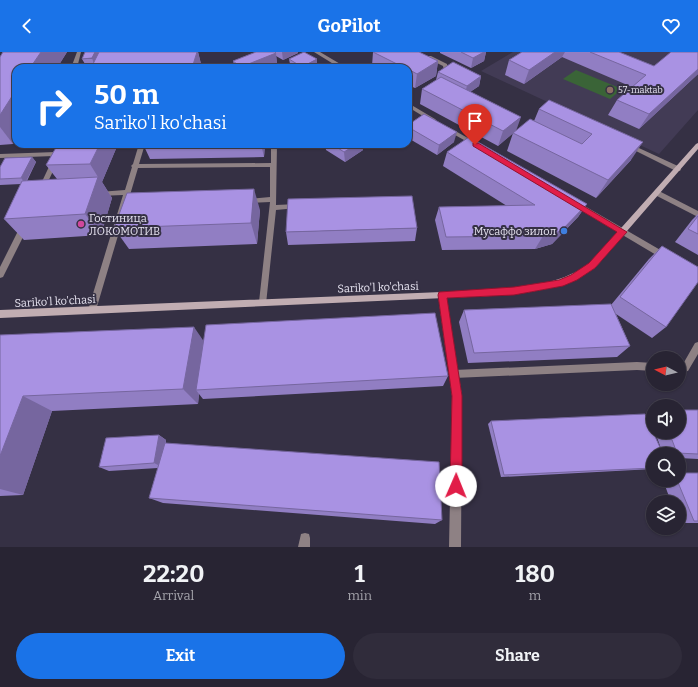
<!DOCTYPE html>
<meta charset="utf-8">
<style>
body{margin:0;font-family:Bitter,serif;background:#302c3b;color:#f1f3f6;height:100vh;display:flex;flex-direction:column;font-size:15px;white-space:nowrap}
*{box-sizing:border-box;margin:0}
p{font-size:13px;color:#a5a4ac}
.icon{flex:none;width:22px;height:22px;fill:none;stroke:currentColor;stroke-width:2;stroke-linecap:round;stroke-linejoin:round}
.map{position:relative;height:495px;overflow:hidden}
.drawer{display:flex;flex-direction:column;background:#282433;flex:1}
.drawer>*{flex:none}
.top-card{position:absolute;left:12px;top:12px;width:400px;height:84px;border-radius:12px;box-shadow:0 1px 3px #0004,0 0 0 1px #44414e;background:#1a73e8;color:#fff;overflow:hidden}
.needle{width:26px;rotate:277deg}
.tools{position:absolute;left:646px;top:299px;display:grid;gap:8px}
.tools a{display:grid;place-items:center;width:40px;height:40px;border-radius:50%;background:#282433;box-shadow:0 1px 3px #0004,0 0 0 1px #44414e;font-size:20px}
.pin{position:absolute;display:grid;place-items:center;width:34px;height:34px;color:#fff;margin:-41px -17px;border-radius:50% 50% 50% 0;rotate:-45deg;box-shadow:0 0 4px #0007}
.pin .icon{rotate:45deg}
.me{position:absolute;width:44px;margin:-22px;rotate:1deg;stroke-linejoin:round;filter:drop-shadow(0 0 3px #0008)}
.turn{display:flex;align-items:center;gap:14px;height:84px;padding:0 16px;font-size:18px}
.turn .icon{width:52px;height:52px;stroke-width:2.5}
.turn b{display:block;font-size:28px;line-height:34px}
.eta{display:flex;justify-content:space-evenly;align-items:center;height:68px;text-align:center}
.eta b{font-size:24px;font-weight:700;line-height:28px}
.action{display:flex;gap:8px;margin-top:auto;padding:8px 16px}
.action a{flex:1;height:46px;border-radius:24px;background:#1a73e8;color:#fff;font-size:16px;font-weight:700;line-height:46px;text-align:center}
.action a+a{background:#302c3b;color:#f1f3f6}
header{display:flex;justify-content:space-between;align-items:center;height:52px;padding:0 16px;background:#1a73e8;color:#fff;font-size:18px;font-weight:700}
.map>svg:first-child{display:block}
</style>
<header><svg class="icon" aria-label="back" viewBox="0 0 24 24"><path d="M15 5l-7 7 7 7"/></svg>GoPilot<svg class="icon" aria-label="heart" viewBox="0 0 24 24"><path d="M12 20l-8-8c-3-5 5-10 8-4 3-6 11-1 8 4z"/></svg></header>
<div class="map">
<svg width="698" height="495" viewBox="0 0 698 495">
<rect width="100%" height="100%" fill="#353044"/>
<!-- built -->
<path fill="#423b55" d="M513 0H698V58L659 102 481 19Z"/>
<!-- green -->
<path fill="#3a6437" d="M576 18 622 37 610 47 563 27Z"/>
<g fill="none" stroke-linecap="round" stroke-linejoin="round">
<!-- lane -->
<g fill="#8e8184" fill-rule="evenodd">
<path d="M77 0H81L77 16H71Z"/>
<path d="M427 4H431L447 12 448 19H444L443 14 427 6Z"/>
<path d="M214 13 216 14 217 16H211Z"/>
<path d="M628 91 680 115 681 117 680 119H676L626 94V92Z"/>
<path d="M60 92H66L45 136 42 138 39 136 54 104 0 106V102L56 100Z"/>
<path d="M139 92H145L139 112 271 111V92H277L276 153 297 152 300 154 297 156 276 158 266 252H260L259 250 270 150 248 151 245 149 248 147 270 145V115L138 116 96 258 95 260 92 261 89 260 88 258 123 143 99 144 96 142 99 140 125 138 132 115 131 114 133 112Z"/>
<path d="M655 139H659L698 159V165L655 143Z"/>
<path d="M24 172 28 175 3 225 0 226V215L21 173Z"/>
<path d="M698 290V302L688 319 679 320V312H683L695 291Z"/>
<path d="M637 310 653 311V319L637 318 454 326 451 325 450 322 451 319 454 318Z"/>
<path d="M305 481 309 482 310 486V495H298L301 482Z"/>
</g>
<!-- street -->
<g fill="#8e8184" fill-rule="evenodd">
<path d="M314 0H320L347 16H340Z"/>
<path d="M408 51 435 67 436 68 431 69 408 55Z"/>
<path d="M448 75 477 91 478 92 475 94 473 93 446 78 445 77Z"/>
<path d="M572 149H576L669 203 670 205 669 207H663L572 153Z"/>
<path d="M442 240 445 241 446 243 462 344 461 495H449L452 344 438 243 439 241Z"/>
</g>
<!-- secondary -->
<path fill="#c1adb2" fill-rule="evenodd" d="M698 91V97L595 216 572 230 556 235 530 240 490 244 0 266V258L490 238C527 235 558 233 589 212L696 92Z"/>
</g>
<!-- wall -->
<g fill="#917ec3">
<path d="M3 0H67L57 16H16V87L13 92 0 93V5Z"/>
<path d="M198 0 202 16H91L93 12H85L82 7Z"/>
<path d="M256 0H298V1L283 8 276 4 277 11 264 16H235L233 9Z"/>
<path d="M373 0H419L438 9 436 24 415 36 408 33V16H376L372 14Z"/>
<path d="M440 0H486L484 9 471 16 440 1Z"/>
<path d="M522 0H619L654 14 698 0V22L639 77 608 63 617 48 632 35 562 5 524 32 505 23 509 8Z"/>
<path d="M289 7 317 12 310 16H296L290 12Z"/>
<path d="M438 20 481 24 479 34 470 40 516 79 534 69 539 57 549 48 631 108 596 146 507 99 513 81 498 94 420 52 422 37 436 28Z"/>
<path d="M408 73 454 90 437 103 408 86Z"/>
<path d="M118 92 102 130 112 146 101 183 24 188 4 167 21 132 0 133V115L32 105 36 110 27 129 57 127 46 113Z"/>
<path d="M143 92H265L264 105 150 107Z"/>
<path d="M325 92H378L371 97 363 92V98L345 110 326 98Z"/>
<path d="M447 100 587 152 578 165 552 192 535 197 442 198 435 168 439 155 507 154 443 114Z"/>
<path d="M260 158 257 192 129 197 114 176Z"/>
<path d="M698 162V203L675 190 692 168Z"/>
<path d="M417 176 415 189 288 193 286 180Z"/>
<path d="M662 194 666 275 652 286 616 262 630 294 617 305 468 311 459 270 464 258 611 253 649 207Z"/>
<path d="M0 283 203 289 448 324 443 334 203 347 199 342 198 352 52 359 23 443 0 444Z"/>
<path d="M698 358V407L679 406V402H663L655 380H679Z"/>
<path d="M653 361V373L649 363Z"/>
<path d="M491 369 653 402V417L501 425 488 372Z"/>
<path d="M159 383 166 388V391L442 468 435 472 163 451 149 446 158 416 109 419 99 415Z"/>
<path d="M698 421V471H679V450H671L663 428H679Z"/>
</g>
<!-- shaded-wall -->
<g fill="#76669f">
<path d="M41 0H67L57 16H30Z"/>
<path d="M95 0H100L94 12 92 6Z"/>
<path d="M197 0H198L202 16H192Z"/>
<path d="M282 0H298V1L283 8Z"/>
<path d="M484 0H486L484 9 471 16 473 6Z"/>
<path d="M555 0H565L562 5 524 32 529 18Z"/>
<path d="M276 1 277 11 264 16H241V15Z"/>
<path d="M317 7V12L310 16H302V15Z"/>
<path d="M438 9 436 24 415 36 417 22Z"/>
<path d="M698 17V22L639 77 649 62Z"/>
<path d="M481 24 479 34 464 44 467 34Z"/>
<path d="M16 38V87L13 92 0 75V63Z"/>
<path d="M413 56 411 70 408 72V59Z"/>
<path d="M521 65 516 79 498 94 503 79Z"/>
<path d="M457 80 454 90 437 103 439 93Z"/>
<path d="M643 90 631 108 596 146 608 128Z"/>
<path d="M100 92H118L102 130 112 146 101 183 85 162 98 125 90 112Z"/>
<path d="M261 92H265L264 105Z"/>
<path d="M357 92H363V98L345 110 344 100Z"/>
<path d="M371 92H378L371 97Z"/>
<path d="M32 105 36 110 25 131 21 126Z"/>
<path d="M254 137 260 158 257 192 251 171Z"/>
<path d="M587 152 578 165 552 192 535 197 543 184Z"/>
<path d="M194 275 207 294 196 338 199 342 198 352 183 337Z"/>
<path d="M23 344 52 359 23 443 0 437V404Z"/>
<path d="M159 383 166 388 162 415 154 411Z"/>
</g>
<!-- building -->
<g fill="#a992e3" stroke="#76669f">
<path d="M3 0H41L30 16H16V38L0 63V5Z"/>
<path d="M85 0H95L92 6 82 7Z"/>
<path d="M99 0H197L192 16H91Z"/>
<path d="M256 0H275L276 1 241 15 233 9Z"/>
<path d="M304 0 317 7 302 15 289 7Z"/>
<path d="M373 0H419L438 9 417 22 408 17V16H405Z"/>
<path d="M461 0H484L473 6Z"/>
<path d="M522 0H555L529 18 509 8Z"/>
<path d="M590 0H619L654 14 671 0H698V17L649 62 617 48 646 23Z"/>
<path d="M453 10 481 24 467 34 438 20Z"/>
<path d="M325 12 332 16H316Z"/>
<path d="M441 25 521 65 503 79 422 37Z"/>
<path d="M549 48 643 90 608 128 513 81 530 67 582 92 592 82 539 57Z"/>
<path d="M408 53 413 56 408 59Z"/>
<path d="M424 62 457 80 439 93 408 75V73Z"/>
<path d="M469 85 587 152 561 179 543 184 446 185 439 155 535 153 447 100Z"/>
<path d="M58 92H100L90 112 46 113Z"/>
<path d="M332 92H357L344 100Z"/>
<path d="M32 105 21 126 0 127V115L5 106Z"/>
<path d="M98 125 85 162 4 167 22 129Z"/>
<path d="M254 137 251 171 114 176 127 141Z"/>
<path d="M412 144 417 176 286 180 288 147Z"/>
<path d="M698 164V182L688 177Z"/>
<path d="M662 194 698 215V230L666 275 620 245Z"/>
<path d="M611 252 630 294 474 301 464 258Z"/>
<path d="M435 261 448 324 196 338 206 273Z"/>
<path d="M194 275 183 337 23 344 0 404V283Z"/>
<path d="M679 358H698V402L677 401 669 380H679Z"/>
<path d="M645 362 663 402H653V416L504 423 491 369Z"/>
<path d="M159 383 154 411 99 415 106 386Z"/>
<path d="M165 391 439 410 442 468 149 446Z"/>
<path d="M679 421H698V469H694L677 428H679Z"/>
</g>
<!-- route -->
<path fill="#e11d48" stroke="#92132f" d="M473 91H478L627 180 595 216 577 228 563 234 514 243 447 246 462 344V434L460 439 456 440 452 439 450 434 452 344 438 243 439 240 514 235 559 228 571 223 589 211 617 180 473 94Z"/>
<!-- markers -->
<circle fill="#8d6e63" stroke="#353044" stroke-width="1.5" cx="610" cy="38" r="4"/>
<circle fill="#d1479c" stroke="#353044" stroke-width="1.5" cx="81" cy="172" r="4"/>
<circle fill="#3f7fe0" stroke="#353044" stroke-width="1.5" cx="564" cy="179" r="4"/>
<g text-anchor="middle" stroke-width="4" stroke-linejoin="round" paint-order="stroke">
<!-- far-poi labels -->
<g font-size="9" fill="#e7e4f1" stroke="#353044" text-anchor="start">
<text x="618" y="41">57-maktab</text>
</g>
<!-- poi labels -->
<g font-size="11" fill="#e7e4f1" stroke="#353044" text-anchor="start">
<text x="89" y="170">Гостиница<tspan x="89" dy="13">ЛОКОМОТИВ</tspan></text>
<text x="556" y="183" text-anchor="end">Мусаффо зилол</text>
</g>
<!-- street labels -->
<g font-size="11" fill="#e7e4f1" stroke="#353044">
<text transform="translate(378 235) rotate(-2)" y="4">Sariko'l ko'chasi</text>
<text transform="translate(55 249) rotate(-3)" y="4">Sariko'l ko'chasi</text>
</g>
</g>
</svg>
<div class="tools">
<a><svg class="needle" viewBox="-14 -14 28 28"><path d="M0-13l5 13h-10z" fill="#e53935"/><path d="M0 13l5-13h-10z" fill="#a5a4ac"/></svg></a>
<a><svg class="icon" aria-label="sound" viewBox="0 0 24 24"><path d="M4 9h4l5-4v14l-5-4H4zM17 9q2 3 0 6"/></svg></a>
<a><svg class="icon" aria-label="search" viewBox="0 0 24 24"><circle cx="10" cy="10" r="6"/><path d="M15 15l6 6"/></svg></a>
<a><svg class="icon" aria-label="layers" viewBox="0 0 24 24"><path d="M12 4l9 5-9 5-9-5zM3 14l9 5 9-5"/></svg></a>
</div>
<div class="pin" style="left:475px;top:93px;background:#d93025"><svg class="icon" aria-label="arrive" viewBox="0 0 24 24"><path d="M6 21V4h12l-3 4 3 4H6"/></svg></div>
<svg class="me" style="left:456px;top:434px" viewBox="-20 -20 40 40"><circle r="19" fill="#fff"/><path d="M0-13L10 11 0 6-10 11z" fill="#e11d48"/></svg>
<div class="top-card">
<div class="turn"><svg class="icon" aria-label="right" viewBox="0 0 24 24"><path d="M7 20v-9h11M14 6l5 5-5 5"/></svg><div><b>50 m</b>Sariko'l ko'chasi</div></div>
</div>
</div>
<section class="drawer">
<div class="eta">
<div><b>22:20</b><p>Arrival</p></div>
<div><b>1</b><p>min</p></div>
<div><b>180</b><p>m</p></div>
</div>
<div class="action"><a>Exit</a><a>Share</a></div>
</section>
